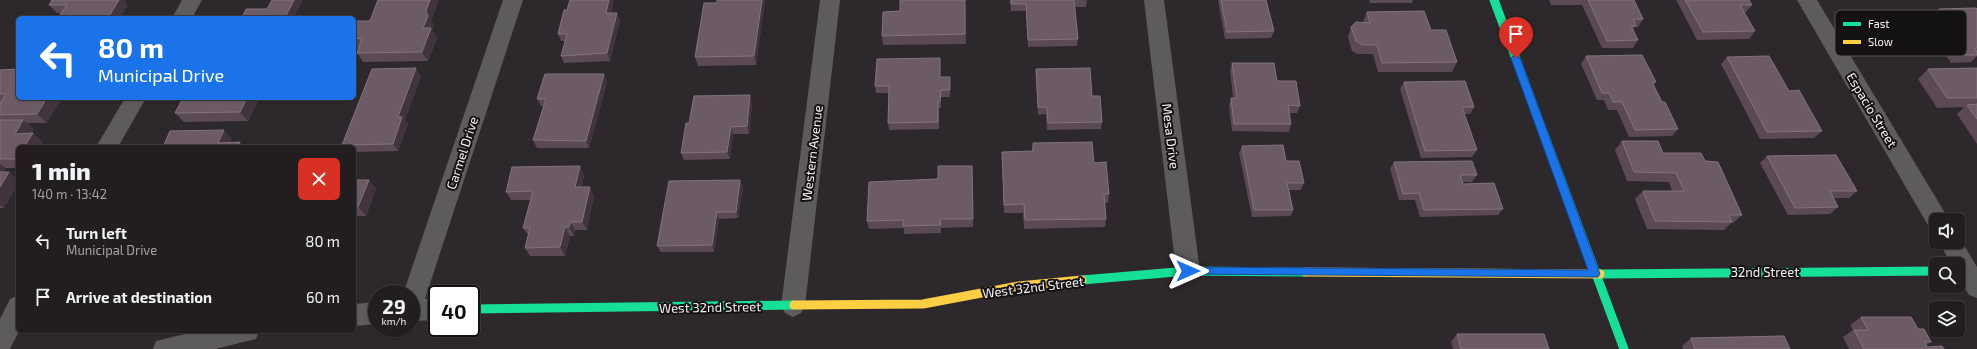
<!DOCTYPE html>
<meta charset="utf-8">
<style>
body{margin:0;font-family:"Exo 2",sans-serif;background:#2a2729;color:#f1f3f6;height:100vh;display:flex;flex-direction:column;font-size:15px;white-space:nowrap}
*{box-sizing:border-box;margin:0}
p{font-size:13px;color:#a2a2a5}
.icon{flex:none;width:22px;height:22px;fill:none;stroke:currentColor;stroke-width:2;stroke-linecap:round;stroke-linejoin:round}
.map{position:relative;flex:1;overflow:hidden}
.details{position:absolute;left:16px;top:145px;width:340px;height:188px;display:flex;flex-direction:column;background:#221e20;border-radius:6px;box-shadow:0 1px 3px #0004,0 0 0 1px #3f3c3e}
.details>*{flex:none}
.banner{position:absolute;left:16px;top:16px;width:340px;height:84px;border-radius:6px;box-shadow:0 1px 3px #0004,0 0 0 1px #3f3c3e;background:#1a73e8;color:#fff;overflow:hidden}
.tools{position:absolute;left:1929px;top:213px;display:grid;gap:8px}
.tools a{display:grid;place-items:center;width:36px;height:36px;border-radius:6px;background:#221e20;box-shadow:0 1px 3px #0004,0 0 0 1px #3f3c3e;font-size:20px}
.speed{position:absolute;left:368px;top:285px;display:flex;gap:8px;font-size:20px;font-weight:700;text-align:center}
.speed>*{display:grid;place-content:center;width:52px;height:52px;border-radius:50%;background:#221e20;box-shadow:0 1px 3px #0004,0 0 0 1px #3f3c3e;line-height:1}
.speed small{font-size:10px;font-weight:400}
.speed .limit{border:2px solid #111;border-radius:6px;background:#fff;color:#111}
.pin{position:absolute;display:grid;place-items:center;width:34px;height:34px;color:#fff;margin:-41px -17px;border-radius:50% 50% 50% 0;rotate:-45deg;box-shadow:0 0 4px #0007}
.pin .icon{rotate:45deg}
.me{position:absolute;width:44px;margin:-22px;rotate:90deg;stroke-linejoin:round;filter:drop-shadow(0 0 3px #0008)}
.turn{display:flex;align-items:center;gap:14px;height:84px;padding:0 16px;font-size:18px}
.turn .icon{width:52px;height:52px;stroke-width:2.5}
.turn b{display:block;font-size:28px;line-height:34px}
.round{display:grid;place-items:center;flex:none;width:42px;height:42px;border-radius:6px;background:#2a2729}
.headline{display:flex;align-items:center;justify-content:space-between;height:68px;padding:0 16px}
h1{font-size:24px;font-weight:800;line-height:30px}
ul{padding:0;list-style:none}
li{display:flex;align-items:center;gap:12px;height:56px;padding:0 16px}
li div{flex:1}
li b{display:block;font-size:15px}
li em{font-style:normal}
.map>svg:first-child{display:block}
</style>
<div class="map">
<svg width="1977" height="349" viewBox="0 0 1977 349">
<rect width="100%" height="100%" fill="#2d282b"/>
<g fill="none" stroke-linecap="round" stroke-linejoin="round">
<!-- street -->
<g fill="#5d5b5c" fill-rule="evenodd">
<path d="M182 0H202L192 18H172Z"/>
<path d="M503 0H523L425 299 437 298V320L411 321V294H403Z"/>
<path d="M820 0H840L805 306 801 313 793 317 785 313 781 306Z"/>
<path d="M1144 0H1164L1200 271 1196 278 1188 281 1180 278 1176 271Z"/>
<path d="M1797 0H1817L1945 213 1948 220H1936V229L1929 227Z"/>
<path d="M125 98H146L118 147H96Z"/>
<path d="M1958 235 1977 267V298L1969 295 1958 277V264H1951L1939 242H1958Z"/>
<path d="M18 295 19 331 10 349H0V319L10 299Z"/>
<path d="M377 302V324L354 326V304Z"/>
<path d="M197 331H259L256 339 215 349H153L156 341Z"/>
</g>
<!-- fast -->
<g stroke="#16e098" stroke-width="9">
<path d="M1494 0 1624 349"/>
<path d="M1600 274 1936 271"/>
<path d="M1082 280 1188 271 1305 272"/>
<path d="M471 309 794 305"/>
</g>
<!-- slow -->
<g stroke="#ffcf43" stroke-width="9">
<path d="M1305 272 1600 274"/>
<path d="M794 305 923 304 1019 286 1082 280"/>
</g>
</g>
<!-- wall -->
<g fill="#5b4953">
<path d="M378 0H439L431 20 434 25 432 30 437 38 428 61 363 62 357 53 358 48H354V21H370Z"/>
<path d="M614 0 611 13 620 20 610 61 564 63 561 56 565 41H561L558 34 567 10Z"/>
<path d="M717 0H765L756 65 698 66 695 57 717 3Z"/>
<path d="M965 0 966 44 883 45 882 36 900 11Z"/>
<path d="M1010 0H1087L1086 7H1075L1078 39 1077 46 1028 47 1026 11H1011Z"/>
<path d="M1218 0H1266L1274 31 1271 38 1225 39Z"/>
<path d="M1369 0H1413L1412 3H1370Z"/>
<path d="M1549 0H1634L1643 19 1638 27H1635L1633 29 1638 40 1633 48H1602L1582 5H1551Z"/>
<path d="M1676 0H1749L1752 5 1746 12H1744L1755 31 1749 39 1697 40Z"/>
<path d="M125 3 127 5 120 18H58L62 13H57L49 5Z"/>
<path d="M1939 9H1977V56L1971 62 1951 63 1944 52H1929L1908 22 1915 15 1933 14Z"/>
<path d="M1367 12 1431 30 1457 62 1452 72H1378L1373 54H1358L1352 51 1348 37 1351 27 1363 23V22Z"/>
<path d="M1586 56 1656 82 1654 85 1662 102 1678 129 1672 136 1629 137 1617 110H1608L1604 100H1597L1581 64Z"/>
<path d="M1727 57 1789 91 1822 131 1814 138 1760 139 1721 64Z"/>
<path d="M1232 63 1300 106 1297 113H1289L1291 124 1289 132 1232 131 1229 105 1231 98H1233L1230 70Z"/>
<path d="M1977 68V144L1957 114 1964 107 1937 108 1918 79 1928 69Z"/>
<path d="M1036 69 1092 96 1102 122 1101 129 1047 130 1046 114 1038 115 1036 77Z"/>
<path d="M0 70 47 123H27L34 129 31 133 43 142 40 147H18V168H6L3 172 18 179V184L4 208H0Z"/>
<path d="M421 76 405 120 408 124 398 151 354 152V147H344L342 145Z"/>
<path d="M940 77H950V97H941V108H939V129L889 130 888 123 889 93H876L875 86Z"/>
<path d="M607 82 589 148H537L533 140 544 106H541L537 99Z"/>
<path d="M1404 82 1474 107 1470 114H1464L1477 150 1472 157 1421 158 1400 89Z"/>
<path d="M183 98H276L275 100H258L248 121 184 122 175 113Z"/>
<path d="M752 103 749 134H733L730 159 684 160 681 153 689 123Z"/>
<path d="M1622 141 1663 153 1705 161 1742 215 1733 223H1731L1724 230 1647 229 1635 199 1643 191H1672L1669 182 1627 181 1615 150Z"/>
<path d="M1033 143 1094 163 1109 194 1108 203H1105L1106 219 1105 227 1024 229 1023 213H1004L1002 152 1032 151Z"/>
<path d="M1242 146 1286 161 1304 183 1301 190H1289L1293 210 1291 216 1252 217 1239 153Z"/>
<path d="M1767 156 1857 191 1849 198H1833L1838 207 1830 214 1788 215 1760 163Z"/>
<path d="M1394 162 1477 175 1472 182H1462L1463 184 1503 209 1498 215 1420 217 1415 200H1399L1390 169Z"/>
<path d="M972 166 973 227 941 228V233L904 234V228L869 229 867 221 938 179Z"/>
<path d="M584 175 582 187 594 196 587 230H575L574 236H570L565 256H530L525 248 528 235 523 228 531 200H511L506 192Z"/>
<path d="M354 180H369L376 189 366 216H355L354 218Z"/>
<path d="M740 180 743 187 738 218 719 219 714 252H661L657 246Z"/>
<path d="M1861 317 1918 329 1931 342 1926 345 1927 347 1944 349H1849L1843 337 1853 330 1850 325Z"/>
<path d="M1457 334 1549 349H1453L1451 342Z"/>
<path d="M1691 338 1790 349H1683L1682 346Z"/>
</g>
<!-- shaded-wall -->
<g fill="#41343c">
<path d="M118 0H126L125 3 127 5 120 18H108Z"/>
<path d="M294 0H303L294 18H285Z"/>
<path d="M430 0H439L431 20 434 25 432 30 437 38 428 61 422 52 423 28 426 11Z"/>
<path d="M609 0H614L609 21 606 13Z"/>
<path d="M762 0H765L756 65 754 56Z"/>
<path d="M617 13 620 20 610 61 607 53Z"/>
<path d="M416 68 421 76 405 120 408 124 398 151 393 144 398 117Z"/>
<path d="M604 74 607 82 589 148 586 141Z"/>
<path d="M750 95 752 103 749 134 747 126Z"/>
<path d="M47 98H62L47 123 37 114Z"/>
<path d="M247 98H256L258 100 248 121 240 112Z"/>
<path d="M23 120 34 129 26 142 15 134Z"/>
<path d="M731 127 733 134 730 159 727 152Z"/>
<path d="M224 130 232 139 228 147 218 143Z"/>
<path d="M33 133 43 142 40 147H24Z"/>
<path d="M240 142 244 147H238Z"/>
<path d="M0 164 6 168 0 177Z"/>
<path d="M580 166 584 175 580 196 575 187Z"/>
<path d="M9 172 18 179V184L4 208 0 205V187Z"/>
<path d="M369 180 376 189 366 216 358 207Z"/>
<path d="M740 180 743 187 738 218 736 212Z"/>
<path d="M590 187 594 196 587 230 582 222Z"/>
<path d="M717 212 719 219 714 252 712 245Z"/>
<path d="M571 222 575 230 574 236 569 227Z"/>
<path d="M565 227 570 236 565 256 560 247Z"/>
</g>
<!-- building -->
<g fill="#6c5b65" stroke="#82737c">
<path d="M52 0H119L108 18H58L67 5H49Z"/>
<path d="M272 0H294L285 18H242L246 9H267Z"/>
<path d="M378 0H430L426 11 428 16 423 28H431L422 52 357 53 362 38 354 39V21H370Z"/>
<path d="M570 0H609L606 13H617L607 53 561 56 567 34H558L564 10H567Z"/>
<path d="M717 0H762L754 56 695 57 704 3H717Z"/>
<path d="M900 0H965V34L882 36 883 12 900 11Z"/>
<path d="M1011 0H1074L1078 39 1028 40 1026 4H1011Z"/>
<path d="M1221 0H1266L1274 31 1227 32Z"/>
<path d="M1588 0H1634L1643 19H1633L1636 26H1631L1638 40 1607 41Z"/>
<path d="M1685 0H1749L1752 5H1740L1755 31 1703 32Z"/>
<path d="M1976 8 1977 9V48H1975L1977 52V55H1959L1952 45H1937L1915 15 1943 14 1939 9Z"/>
<path d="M1424 11 1431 30H1446L1457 62 1382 63 1377 45H1362L1356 41 1351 27 1356 22 1370 23 1367 12Z"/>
<path d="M1642 55 1656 82H1652L1662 102H1665L1678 129 1635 130 1622 102H1613L1609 93H1602L1586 56Z"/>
<path d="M1769 56 1789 91 1799 90 1822 131 1767 132 1727 57Z"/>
<path d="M940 58V77H950V90H941L940 101H938V122L888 123 889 86H875L877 59Z"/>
<path d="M1232 63H1274L1277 81H1296L1300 106 1288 105 1291 124H1234L1231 98H1237Z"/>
<path d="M416 68 398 117H402L393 144 342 145 372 69Z"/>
<path d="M1090 68 1092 96H1100L1102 122 1048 123 1047 107H1038L1036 69Z"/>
<path d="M1977 68V98H1947L1928 69Z"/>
<path d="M18 69V98H47L37 114 0 115V104L6 94H0V70Z"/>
<path d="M545 74H604L586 141 533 140 546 99H537Z"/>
<path d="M1465 81 1474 107H1462L1477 150 1425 151 1404 82Z"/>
<path d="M750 95 747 126 731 127 727 152 681 153 686 123H689L694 96Z"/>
<path d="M183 98H247L240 112 175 113Z"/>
<path d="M1977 104V119L1967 105Z"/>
<path d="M0 120H23L15 134 33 133 24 147H18V157L17 159H0Z"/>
<path d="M224 130 218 143 240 142 238 147H163L170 131Z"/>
<path d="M1622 141H1658L1663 153H1701L1705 161 1718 162 1742 215H1729L1732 222 1655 221 1643 191H1684L1676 173 1634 172Z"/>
<path d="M1092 142 1094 163 1106 162 1109 194H1104L1106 219 1025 220 1024 204 1004 205 1002 152 1033 151V143Z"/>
<path d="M1283 145 1286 161H1299L1304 183H1287L1293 210H1254L1242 146Z"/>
<path d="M1836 155 1857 191H1830L1838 207 1795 208 1767 156Z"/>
<path d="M1472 161 1477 175H1460L1463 184 1494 183 1503 209 1424 210 1419 193 1403 194 1394 162Z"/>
<path d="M580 166 575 187H590L582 222H571L569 227H565L560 247 525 248 530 228H523L533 191 506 192 512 167Z"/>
<path d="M938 166H972L973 219H940L941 225 903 226V220L867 221 869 182 938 179Z"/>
<path d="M0 172H9L0 187Z"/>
<path d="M354 180H369L358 207H354Z"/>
<path d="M740 180 736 212H717L712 245 657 246 669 181Z"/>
<path d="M1861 317H1911L1918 329H1924L1931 342H1925L1927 347 1942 346 1944 349H1864L1854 330H1868Z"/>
<path d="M1457 334H1544L1549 349H1461Z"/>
<path d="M1784 336 1790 349H1695L1691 338Z"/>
</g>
<!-- route -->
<path fill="#1a73e8" stroke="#114b97" d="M1516 54 1520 58 1600 274 1598 277 1185 274 1183 271 1188 267 1588 270 1511 58Z"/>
<g text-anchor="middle" stroke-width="4" stroke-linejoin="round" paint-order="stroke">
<!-- street labels -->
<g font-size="13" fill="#f8f3f6" stroke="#141112">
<text transform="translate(1872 110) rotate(59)" y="5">Espacio Street</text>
<text transform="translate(1171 136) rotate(83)" y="5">Mesa Drive</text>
<text transform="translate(462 153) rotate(-72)" y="5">Carmel Drive</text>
<text transform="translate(812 153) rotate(-83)" y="5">Western Avenue</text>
<text x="1765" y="277">32nd Street</text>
<text transform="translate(1033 287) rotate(-7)" y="5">West 32nd Street</text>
<text transform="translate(710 307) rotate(-1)" y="5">West 32nd Street</text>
</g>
</g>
<!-- legend -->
<rect x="1835" y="10" width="132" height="46" rx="6" fill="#141112" stroke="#585556" stroke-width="1"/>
<rect x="1843" y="22" width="18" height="4" fill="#16e098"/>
<rect x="1843" y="40" width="18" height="4" fill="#ffcf43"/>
<g font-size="11" fill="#f8f3f6">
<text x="1868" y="28">Fast</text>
<text x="1868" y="46">Slow</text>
</g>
</svg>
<div class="tools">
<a><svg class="icon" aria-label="sound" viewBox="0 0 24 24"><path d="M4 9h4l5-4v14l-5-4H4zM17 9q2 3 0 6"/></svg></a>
<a><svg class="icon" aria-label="search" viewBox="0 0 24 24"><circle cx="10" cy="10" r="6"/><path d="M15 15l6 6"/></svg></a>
<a><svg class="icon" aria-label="layers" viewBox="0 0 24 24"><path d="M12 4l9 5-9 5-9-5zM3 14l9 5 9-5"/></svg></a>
</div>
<div class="speed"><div>29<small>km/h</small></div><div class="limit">40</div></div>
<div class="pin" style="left:1516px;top:58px;background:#d93025"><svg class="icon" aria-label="arrive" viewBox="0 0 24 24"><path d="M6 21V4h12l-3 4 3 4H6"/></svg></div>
<svg class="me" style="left:1188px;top:271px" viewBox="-20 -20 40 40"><path d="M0-17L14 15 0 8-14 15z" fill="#1a73e8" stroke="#fff" stroke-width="4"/></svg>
<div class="banner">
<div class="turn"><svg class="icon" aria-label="left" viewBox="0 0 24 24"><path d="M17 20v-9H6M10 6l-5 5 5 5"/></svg><div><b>80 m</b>Municipal Drive</div></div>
</div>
<section class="details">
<div class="headline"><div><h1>1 min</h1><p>140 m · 13:42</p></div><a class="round" style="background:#d93025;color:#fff"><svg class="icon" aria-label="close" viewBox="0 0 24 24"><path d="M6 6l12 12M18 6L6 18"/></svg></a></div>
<ul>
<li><svg class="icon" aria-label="left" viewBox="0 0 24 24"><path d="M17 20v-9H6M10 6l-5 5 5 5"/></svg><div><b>Turn left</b><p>Municipal Drive</p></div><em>80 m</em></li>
<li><svg class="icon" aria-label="arrive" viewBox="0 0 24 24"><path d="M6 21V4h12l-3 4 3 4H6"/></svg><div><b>Arrive at destination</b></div><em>60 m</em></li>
</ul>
</section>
</div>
